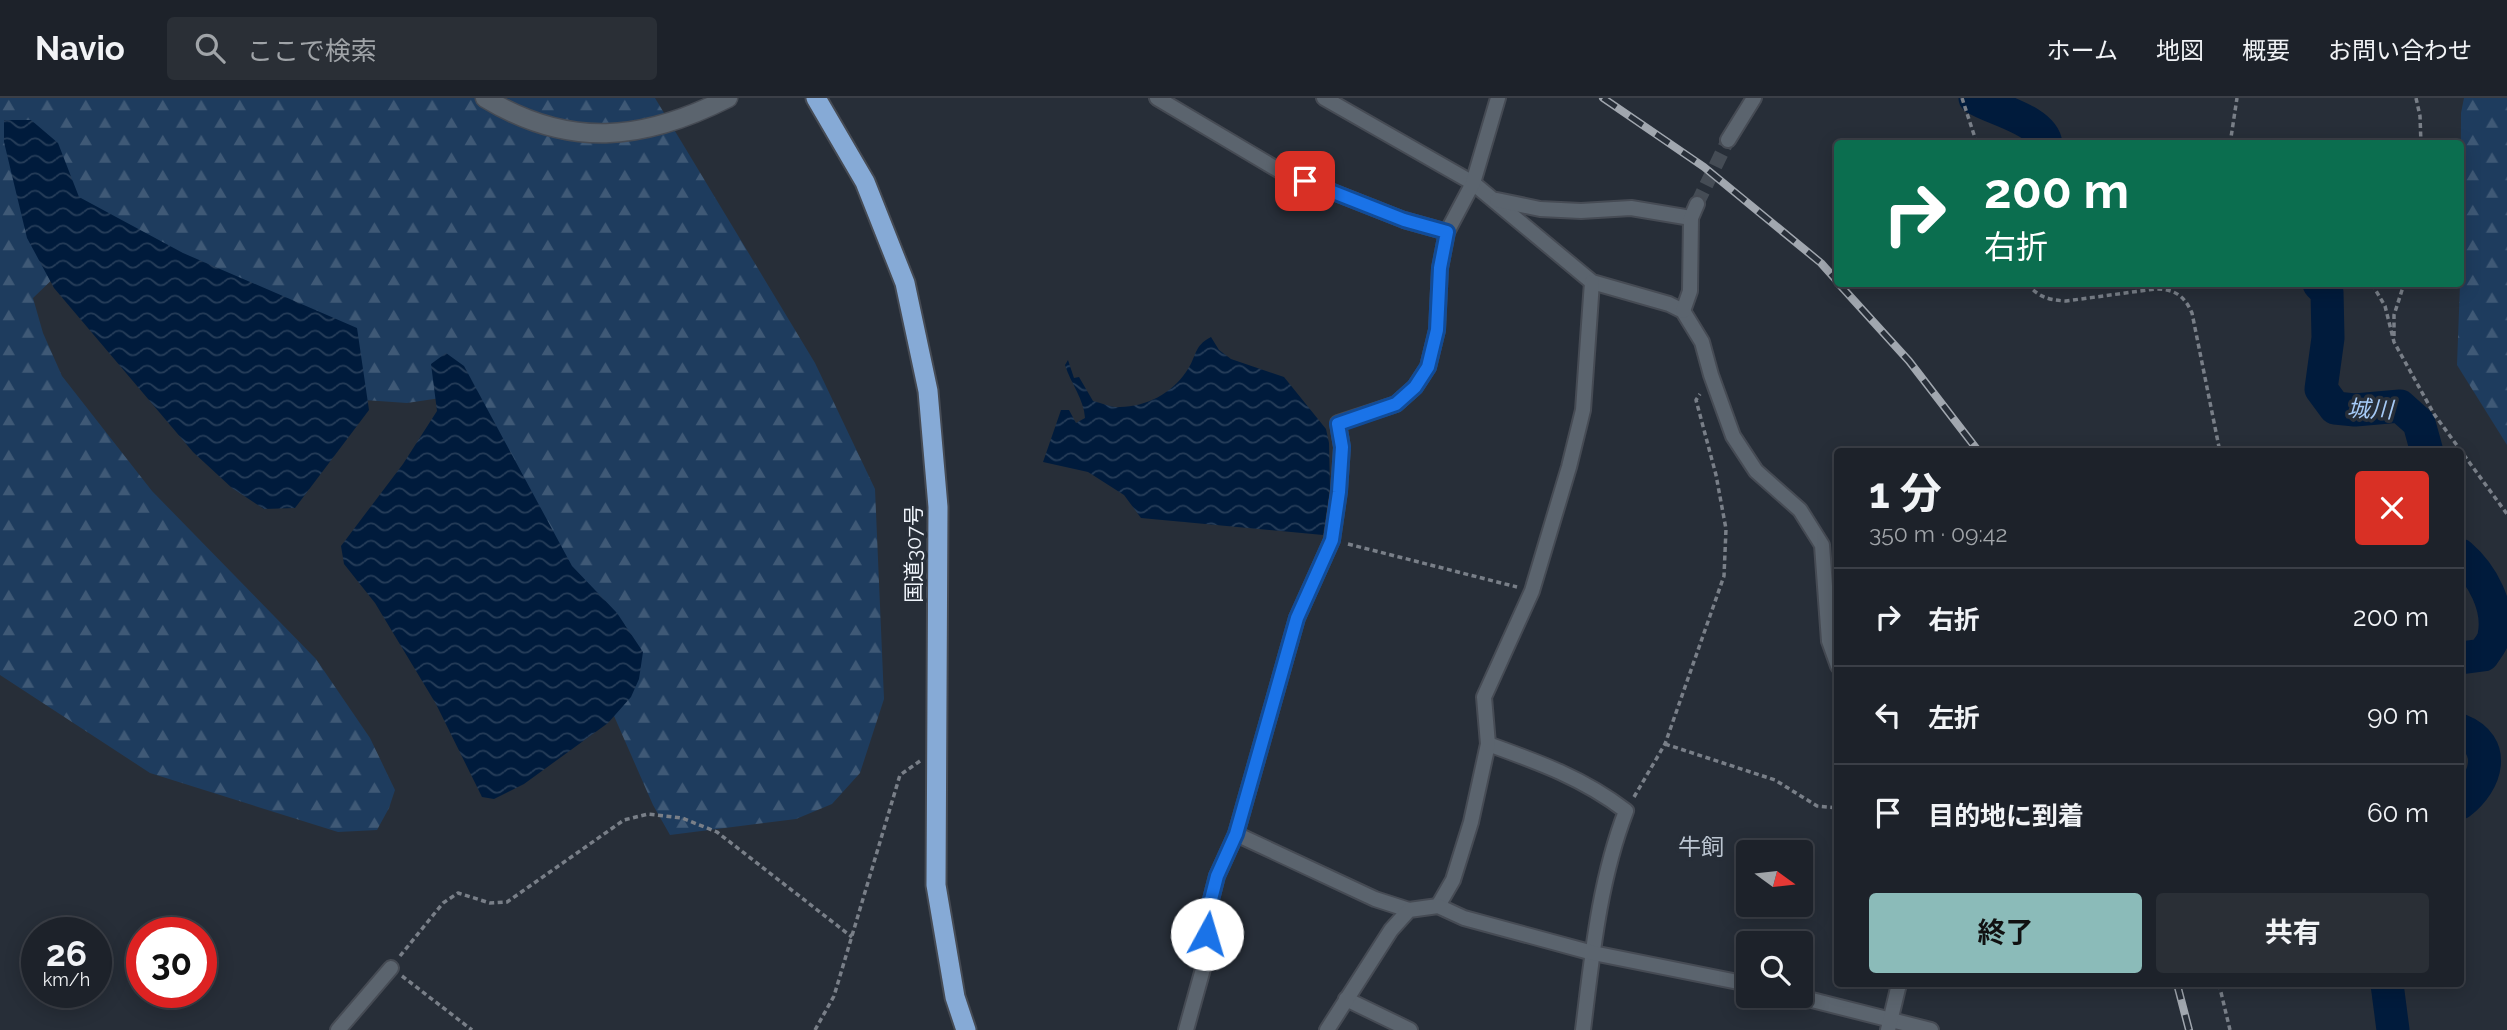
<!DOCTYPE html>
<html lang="ja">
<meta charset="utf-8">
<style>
body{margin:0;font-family:Raleway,"Noto Sans JP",sans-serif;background:#2a2f36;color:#f1f3f6;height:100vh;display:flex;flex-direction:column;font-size:26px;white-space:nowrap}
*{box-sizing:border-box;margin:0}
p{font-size:23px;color:#a0a4a8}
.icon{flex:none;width:38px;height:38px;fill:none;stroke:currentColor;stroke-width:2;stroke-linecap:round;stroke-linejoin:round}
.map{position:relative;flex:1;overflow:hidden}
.side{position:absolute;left:1834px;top:350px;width:630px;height:539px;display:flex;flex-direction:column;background:#1d222a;border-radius:7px;box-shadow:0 4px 18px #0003,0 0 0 2px #3b3f47}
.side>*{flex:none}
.banner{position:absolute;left:1834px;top:42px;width:630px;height:147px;border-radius:7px;box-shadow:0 4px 18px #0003,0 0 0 2px #3b3f47;background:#0b6e4f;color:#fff;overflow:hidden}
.needle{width:46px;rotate:105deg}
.tools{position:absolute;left:1736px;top:742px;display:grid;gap:14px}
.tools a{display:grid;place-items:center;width:77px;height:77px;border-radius:7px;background:#1d222a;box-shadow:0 4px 18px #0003,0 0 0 2px #3b3f47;font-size:35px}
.speed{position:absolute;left:21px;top:819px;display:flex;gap:14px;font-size:35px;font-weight:700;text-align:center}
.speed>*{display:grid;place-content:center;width:91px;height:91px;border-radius:50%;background:#1d222a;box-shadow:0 4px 18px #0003,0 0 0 2px #3b3f47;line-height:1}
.speed small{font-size:18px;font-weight:400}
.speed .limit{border:10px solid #d22;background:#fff;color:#111}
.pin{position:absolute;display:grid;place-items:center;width:60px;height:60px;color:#fff;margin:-30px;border-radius:14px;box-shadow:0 4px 10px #0006}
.me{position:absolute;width:77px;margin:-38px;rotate:6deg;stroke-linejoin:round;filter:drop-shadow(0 0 5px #0008)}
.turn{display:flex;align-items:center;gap:24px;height:147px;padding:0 35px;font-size:32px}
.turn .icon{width:91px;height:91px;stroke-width:2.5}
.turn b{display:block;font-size:49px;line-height:60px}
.round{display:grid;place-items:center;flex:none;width:74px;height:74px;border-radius:7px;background:#2a2f36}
.overview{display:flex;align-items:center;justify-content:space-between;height:119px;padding:0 35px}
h1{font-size:42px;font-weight:700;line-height:52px}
.button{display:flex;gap:14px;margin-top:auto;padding:14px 35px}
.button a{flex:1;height:80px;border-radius:7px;background:#8bbbb9;color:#111;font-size:28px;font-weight:700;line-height:80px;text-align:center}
.button a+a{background:#2a2f36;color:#f1f3f6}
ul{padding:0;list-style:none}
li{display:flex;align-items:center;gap:21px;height:98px;padding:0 35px;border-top:2px solid #3b3f47}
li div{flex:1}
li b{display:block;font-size:26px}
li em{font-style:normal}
header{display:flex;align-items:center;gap:42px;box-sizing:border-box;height:98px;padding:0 35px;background:#1d222a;border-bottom:2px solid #3b3f47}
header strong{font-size:33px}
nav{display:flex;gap:38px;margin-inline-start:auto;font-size:24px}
.search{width:490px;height:63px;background:#2a2f36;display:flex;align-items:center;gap:18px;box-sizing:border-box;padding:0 24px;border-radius:7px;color:#a0a4a8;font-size:26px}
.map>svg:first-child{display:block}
</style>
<header>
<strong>Navio</strong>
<div class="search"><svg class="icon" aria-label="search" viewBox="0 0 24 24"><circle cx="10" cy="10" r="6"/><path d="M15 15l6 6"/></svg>ここで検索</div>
<nav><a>ホーム</a><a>地図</a><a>概要</a><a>お問い合わせ</a></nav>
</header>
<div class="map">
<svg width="2507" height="932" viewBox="0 0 2507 932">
<defs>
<pattern id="forest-firs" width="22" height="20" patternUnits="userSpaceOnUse" patternTransform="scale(1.75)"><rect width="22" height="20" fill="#1e3c5e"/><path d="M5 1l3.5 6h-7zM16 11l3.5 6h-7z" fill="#3f5976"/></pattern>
<pattern id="water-waves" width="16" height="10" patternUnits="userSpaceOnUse" patternTransform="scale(1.75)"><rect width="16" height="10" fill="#001b3c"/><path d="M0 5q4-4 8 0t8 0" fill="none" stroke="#263d59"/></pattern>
</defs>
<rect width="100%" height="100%" fill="#272e38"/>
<!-- forest -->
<g fill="url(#forest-firs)">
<path d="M0 0H655L815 265 875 391 884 601 860 675 832 706 796 721 670 737 653 707 477 305 454 298 407 305 350 301 59 175 33 200 43 235 62 278 152 393 316 561 370 640 395 692 389 710 377 732 338 734 150 675 0 577Z"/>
<path d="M2464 0H2507V347L2457 267 2460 186 2461 15Z"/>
</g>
<!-- water -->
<g fill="url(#water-waves)">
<path d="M4 22H31L58 45 79 99 183 155 357 230 369 312 295 410 264 411 232 390 193 354 54 190 27 140 4 44Z"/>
<path d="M1211 239 1219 252 1231 261 1284 279 1326 331 1329 345 1330 391 1323 437 1141 420 1124 397 1088 374 1043 364 1061 312H1069L1076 325 1085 320C1084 301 1071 286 1065 267L1068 262 1074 280 1079 279 1093 303C1102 305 1112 310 1120 309 1146 309 1172 295 1186 274 1197 259 1193 248 1211 239Z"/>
<path d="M446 255 464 268 572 468 617 515 643 554 639 581 631 599 608 625 524 686 494 701 482 699 436 606 375 505 344 466 341 448 403 366 437 313 431 266Z"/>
</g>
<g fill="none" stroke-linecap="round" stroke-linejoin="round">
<!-- river -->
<g stroke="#001b3c" stroke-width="33">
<path d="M1975 0C1994 12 2043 22 2046 46"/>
<path d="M2319 186 2327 194 2328 240 2321 291 2335 310 2355 312 2400 308 2419 325 2427 354"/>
<path d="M2460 457C2482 476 2500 509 2494 538 2493 544 2487 551 2483 557L2460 560"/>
<path d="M2460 632C2498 647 2487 684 2460 705"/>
<path d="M2387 886 2393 932"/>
</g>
<!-- minor-tunnel -->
<path stroke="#454c55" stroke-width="14" stroke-dasharray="14 7" stroke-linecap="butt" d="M1697 106 1728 42"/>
<!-- minor casing -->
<g stroke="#464b54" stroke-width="18">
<g id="minor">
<path d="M1157 0 1280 73 1404 122 1447 134"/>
<path d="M1324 0 1473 85 1592 184 1669 206 1683 213 1702 244 1711 277 1733 338 1756 373 1800 412 1822 447 1829 543 1838 568"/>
<path d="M1728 42 1754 0"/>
<path d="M1497 102 1540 111 1581 113 1631 110 1691 120"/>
<path d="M1683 213 1690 193 1691 120 1697 106"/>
<path d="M1488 646C1538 664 1583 680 1626 713 1599 783 1592 859 1583 932"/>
<path d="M1236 736 1375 801 1409 812"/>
<path d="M1438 808 1453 782 1471 724 1488 646 1484 599 1532 493 1569 369 1583 312 1592 184"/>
<path d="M1796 898 1931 932"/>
<path d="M1346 901 1410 932"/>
<path d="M338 932 391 870"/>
<path d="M1186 932 1206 860 1208 813 1217 778 1236 736 1297 520 1332 442 1339 393 1342 349 1338 325 1396 306 1415 289 1428 269 1437 232 1440 170 1447 134 1473 85 1498 0"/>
<path d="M1327 932 1391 832 1409 812 1438 808 1464 820 1593 855 1748 886"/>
<path d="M1888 932 1899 886"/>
</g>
</g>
<!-- tertiary casing -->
<g stroke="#464b54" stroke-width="21">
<path id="tertiary" d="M485 0C569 51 643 43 728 0"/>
</g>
<!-- trunk casing -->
<g stroke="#464b54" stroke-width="23">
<path id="trunk" d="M816 0 865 84 905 185 928 293 938 409 936 787 955 899 966 932"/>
</g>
<!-- path -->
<g stroke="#797f88" stroke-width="3.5" stroke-dasharray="5 3.5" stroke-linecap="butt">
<path d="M1962 0 1977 46"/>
<path d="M2416 0 2420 18 2421 46"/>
<path d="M2230 46 2237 0"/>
<path d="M2027 186C2039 199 2048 202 2066 203L2155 191C2174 191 2184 197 2192 215L2220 354"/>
<path d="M2372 186 2385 208 2394 244 2434 316 2507 416"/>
<path d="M2394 238V217L2404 186"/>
<path d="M1348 446 1517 489"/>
<path d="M1665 646 1775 682 1817 708 1838 710"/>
<path d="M1634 699 1665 646 1724 478 1726 431 1716 377 1696 302 1700 296"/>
<path d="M400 858 443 805 458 795 490 805 507 804 624 722 648 716 682 720 717 734 852 839"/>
<path d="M402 878 472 932"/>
<path d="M2219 886 2230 932"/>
<path d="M815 932 834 898 900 677 920 663"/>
</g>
<!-- minor -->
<use href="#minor" stroke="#5b646e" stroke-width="14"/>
<!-- tertiary -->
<use href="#tertiary" stroke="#5b646e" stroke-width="18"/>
<!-- trunk -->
<use href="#trunk" stroke="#86aad6" stroke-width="19"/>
<!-- rail casing -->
<g stroke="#a1a7af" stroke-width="8">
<g id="rail">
<path d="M1603 0 1704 69 1821 165 1838 184"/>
<path d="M1839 186 1909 263 1979 354"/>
<path d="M2177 886 2189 932"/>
</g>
</g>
<!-- rail -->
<use href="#rail" stroke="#272e38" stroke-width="5" stroke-dasharray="16" stroke-linecap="butt"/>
</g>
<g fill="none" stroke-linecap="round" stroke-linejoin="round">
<!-- route casing -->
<g stroke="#114b97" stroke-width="18">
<path id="route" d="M1207 836 1208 813 1217 778 1236 736 1297 520 1332 442 1339 394 1342 349 1338 326 1396 306 1415 289 1428 269 1437 232 1440 170 1447 134 1404 122 1305 83"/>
</g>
<!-- route -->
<use href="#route" stroke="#1a73e8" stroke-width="12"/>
</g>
<g text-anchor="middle" stroke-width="7" stroke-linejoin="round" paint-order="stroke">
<!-- street labels -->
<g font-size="21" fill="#eff4fb" stroke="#272e38">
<text transform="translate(914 456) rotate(-90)" y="7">国道307号</text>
</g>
<!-- water labels -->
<g font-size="23" font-style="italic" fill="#a6caf6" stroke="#272e38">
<text transform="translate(2370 311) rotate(2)" y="8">城川</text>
</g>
<!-- neighbourhood labels -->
<g font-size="23" fill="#bbc5d1" stroke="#272e38">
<text x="1701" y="757">牛飼</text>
</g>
</g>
</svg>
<div class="tools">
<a><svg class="needle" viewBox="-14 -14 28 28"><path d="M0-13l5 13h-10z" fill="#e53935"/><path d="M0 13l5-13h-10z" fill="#a0a4a8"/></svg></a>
<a><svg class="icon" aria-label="search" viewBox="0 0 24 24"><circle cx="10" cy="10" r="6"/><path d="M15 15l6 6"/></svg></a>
</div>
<div class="speed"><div>26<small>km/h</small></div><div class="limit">30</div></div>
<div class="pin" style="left:1305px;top:83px;background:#d93025"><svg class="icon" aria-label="arrive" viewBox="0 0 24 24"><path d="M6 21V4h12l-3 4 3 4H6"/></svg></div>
<svg class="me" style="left:1207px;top:836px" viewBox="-20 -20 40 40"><circle r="19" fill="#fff"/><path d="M0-13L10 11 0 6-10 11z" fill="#1a73e8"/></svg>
<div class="banner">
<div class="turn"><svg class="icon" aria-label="right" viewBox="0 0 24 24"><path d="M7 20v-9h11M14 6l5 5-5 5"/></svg><div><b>200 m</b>右折</div></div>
</div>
<section class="side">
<div class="overview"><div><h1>1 分</h1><p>350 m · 09:42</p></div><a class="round" style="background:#d93025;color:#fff"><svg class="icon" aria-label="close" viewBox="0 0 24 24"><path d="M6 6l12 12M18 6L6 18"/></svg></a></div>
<ul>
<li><svg class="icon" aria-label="right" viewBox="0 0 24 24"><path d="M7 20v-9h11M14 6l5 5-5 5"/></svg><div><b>右折</b></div><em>200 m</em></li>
<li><svg class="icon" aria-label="left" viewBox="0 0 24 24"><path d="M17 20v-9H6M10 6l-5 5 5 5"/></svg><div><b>左折</b></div><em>90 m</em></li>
<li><svg class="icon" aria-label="arrive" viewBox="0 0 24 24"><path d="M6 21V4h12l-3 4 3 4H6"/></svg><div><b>目的地に到着</b></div><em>60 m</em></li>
</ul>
<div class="button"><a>終了</a><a>共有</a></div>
</section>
</div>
